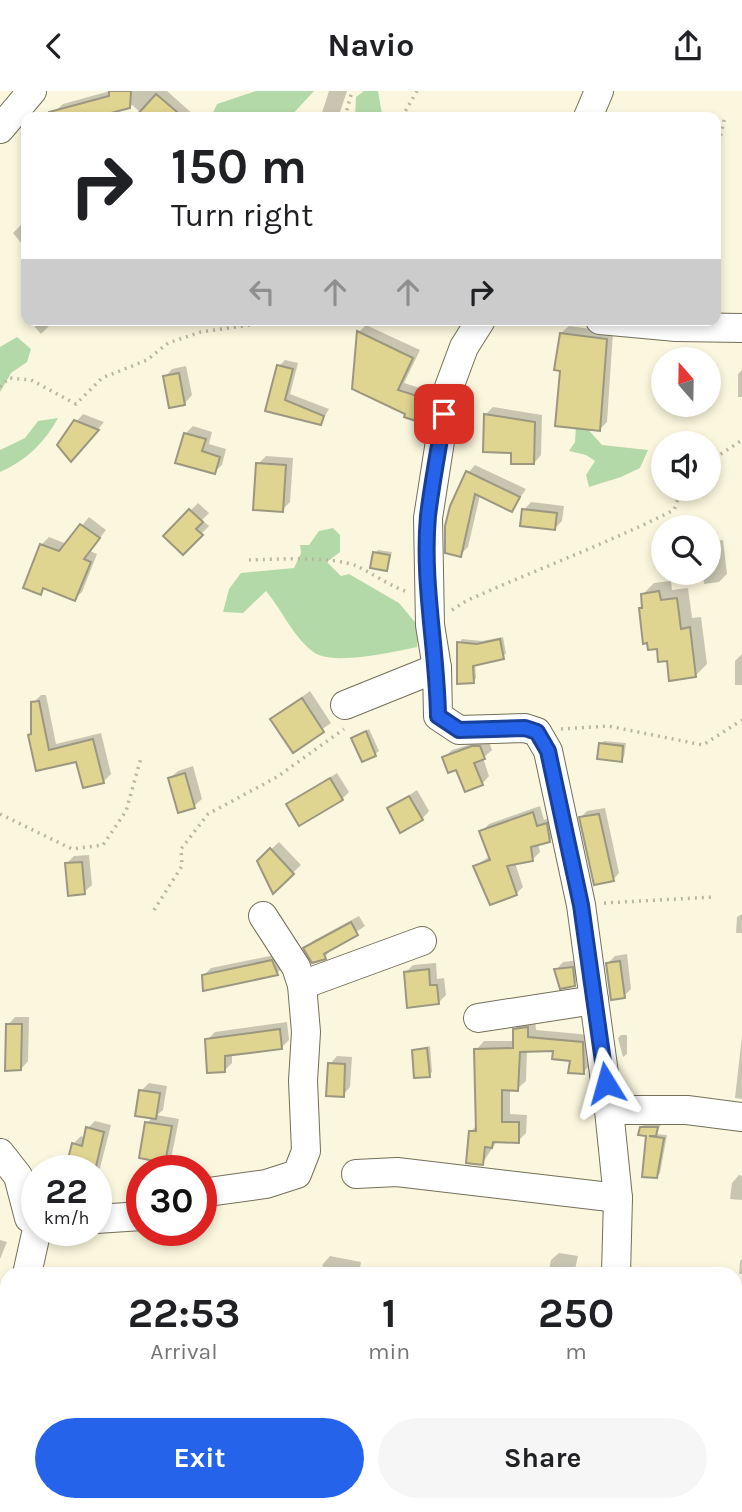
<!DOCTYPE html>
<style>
body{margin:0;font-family:Karla,sans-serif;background:#f6f6f6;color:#202124;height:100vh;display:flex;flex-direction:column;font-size:26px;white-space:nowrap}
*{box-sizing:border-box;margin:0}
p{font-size:23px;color:#757577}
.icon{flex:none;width:38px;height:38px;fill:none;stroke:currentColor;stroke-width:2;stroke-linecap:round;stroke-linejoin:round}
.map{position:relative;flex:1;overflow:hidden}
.side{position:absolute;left:0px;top:1176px;width:742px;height:245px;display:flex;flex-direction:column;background:#fff;border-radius:21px 21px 0 0;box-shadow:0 4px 10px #0003}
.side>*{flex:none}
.top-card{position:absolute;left:21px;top:21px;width:700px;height:214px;border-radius:14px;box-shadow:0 4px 10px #0003;background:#fff;color:#202124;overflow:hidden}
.needle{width:46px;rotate:340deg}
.controls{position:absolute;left:651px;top:256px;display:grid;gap:14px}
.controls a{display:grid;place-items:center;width:70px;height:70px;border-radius:50%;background:#fff;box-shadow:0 4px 10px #0003;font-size:35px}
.speed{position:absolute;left:21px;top:1064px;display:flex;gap:14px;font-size:35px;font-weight:700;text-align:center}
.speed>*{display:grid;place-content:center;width:91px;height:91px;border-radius:50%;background:#fff;box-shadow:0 4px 10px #0003;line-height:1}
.speed small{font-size:18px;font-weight:400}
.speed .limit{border:10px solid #d22;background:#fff;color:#111}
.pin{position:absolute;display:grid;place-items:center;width:60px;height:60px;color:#fff;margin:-30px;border-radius:14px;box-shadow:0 4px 10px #0006}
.me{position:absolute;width:77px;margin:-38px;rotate:352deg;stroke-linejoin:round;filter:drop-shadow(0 0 5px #0008)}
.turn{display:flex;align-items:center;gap:24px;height:147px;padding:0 35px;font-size:32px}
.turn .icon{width:91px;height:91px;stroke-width:2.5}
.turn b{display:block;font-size:49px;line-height:60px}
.lanes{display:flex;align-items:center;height:66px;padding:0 35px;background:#0003;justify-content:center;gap:35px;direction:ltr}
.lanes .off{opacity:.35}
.eta{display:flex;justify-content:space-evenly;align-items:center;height:119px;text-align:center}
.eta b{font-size:42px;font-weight:700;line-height:49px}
.cta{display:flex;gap:14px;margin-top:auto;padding:14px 35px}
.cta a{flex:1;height:80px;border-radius:42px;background:#2563eb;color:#fff;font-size:28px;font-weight:700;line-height:80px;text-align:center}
.cta a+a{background:#f6f6f6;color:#202124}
header{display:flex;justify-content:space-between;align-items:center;height:91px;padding:0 35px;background:#fff;font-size:32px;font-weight:700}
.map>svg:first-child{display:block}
</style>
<header><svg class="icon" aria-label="back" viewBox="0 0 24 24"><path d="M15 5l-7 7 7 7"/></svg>Navio<svg class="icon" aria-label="share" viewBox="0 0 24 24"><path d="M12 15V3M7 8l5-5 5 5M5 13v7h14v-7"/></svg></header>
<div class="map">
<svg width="742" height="1421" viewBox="0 0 742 1421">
<rect width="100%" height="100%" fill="#fbf7de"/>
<!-- green -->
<g fill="#b4d9a8">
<path d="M256 0H314L290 26H211L217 13Z"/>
<path d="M364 0H378L382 23 387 26H355L356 6Z"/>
<path d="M17 246 31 258 27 271 11 282 0 301V256Z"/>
<path d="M58 327C45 351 26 370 0 381V359L25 347 38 330Z"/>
<path d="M576 334 585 335 602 354 648 359 640 377 621 386 589 396 586 384 595 370 586 364 569 360 575 351Z"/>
<path d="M333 437 340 444V461L327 471 341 485 349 483 399 512 419 536 417 556C393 561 329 576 312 560 292 544 282 519 266 500L243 522 223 521 229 498 241 482 294 477 301 462 300 454H309L319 440Z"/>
</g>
<!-- shadow -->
<g fill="#0003">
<path d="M110 0H167L195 25 146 26 132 14 97 26H49L63 13Z"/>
<path d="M329 0H347L340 21 335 26 321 25Z"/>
<path d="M26 129V149L22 153 13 142Z"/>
<path d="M29 229H54V230L41 243Z"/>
<path d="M366 234 420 259 404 292 436 302 432 323 424 331 406 325 359 241Z"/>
<path d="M569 235 613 241 607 331 600 338 562 278 561 242Z"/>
<path d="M285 269 298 272 290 303 329 318 320 333 267 319 279 275Z"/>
<path d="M186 275 192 304 185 312 165 286 172 278Z"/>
<path d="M742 279V306H738V283Z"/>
<path d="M493 316 542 324 541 364 534 372 485 324Z"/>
<path d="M83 323 104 331 78 362 76 331Z"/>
<path d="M193 335 212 341 209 353 226 358 222 374 214 381 185 343Z"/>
<path d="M266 365 293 367 290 411 282 419 258 373Z"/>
<path d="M475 374 526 398 512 419 480 404 468 456 460 464 468 382Z"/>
<path d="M531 411 564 415 562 430 555 437 524 419Z"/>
<path d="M198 412 209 422 202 429 209 435 183 462 166 445Z"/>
<path d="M89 426 106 439 90 460 97 463 82 501 74 508 45 496 40 502 41 454 49 446 67 453Z"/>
<path d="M723 449 727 483 719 491 704 493 703 481H709V451Z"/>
<path d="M378 459 392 461 386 478 375 462Z"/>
<path d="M671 490 672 499 688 497 692 527 701 526 707 573 695 585 668 568 658 556 640 518 644 514 643 503 654 492Z"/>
<path d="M503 546 506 563 475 572 476 587 473 591 459 552 462 548 482 550Z"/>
<path d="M742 563V594H735V570Z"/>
<path d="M310 600 331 632 293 659 272 628Z"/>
<path d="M41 604H46L56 653 101 642 111 683 103 691 78 669 37 678 33 612Z"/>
<path d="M369 638 379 660 375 663 353 647Z"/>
<path d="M488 648 492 659 483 667 489 685 482 693 444 667 452 659Z"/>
<path d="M604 650 626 652 624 666 621 669 600 653Z"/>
<path d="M193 675 202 708 194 715 170 687 178 680Z"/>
<path d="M337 682 349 701 342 708 288 713Z"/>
<path d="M417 699 429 720 422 728 389 718Z"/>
<path d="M540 715 544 729 553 726 557 742 550 749 538 752 540 761 532 769 515 772 523 796 516 803 475 775 490 765 481 741 489 733Z"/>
<path d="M605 717 619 782 613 789 581 726 587 720Z"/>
<path d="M279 751 301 774 274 800 259 770Z"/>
<path d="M89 764 92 794 84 801 66 773 74 765Z"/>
<path d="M742 823V842H736L737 826Z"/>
<path d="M359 825 365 835 332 857 325 866 306 857 313 850Z"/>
<path d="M280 863 284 875 277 882 204 884 211 877Z"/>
<path d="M627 863 631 898 624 905 608 872 615 865Z"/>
<path d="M580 869 582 886 574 893 556 879 563 871Z"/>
<path d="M436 872 437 888 444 887 446 904 438 912 406 881 413 874Z"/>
<path d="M15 926H29L28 970 21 978 8 934Z"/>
<path d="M535 929 536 939 590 944 591 973 583 981 571 968 555 958 527 959 526 990 517 998H510V1023L527 1024 526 1042 518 1050H497L482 1073 471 1040 477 1034 476 959 484 950H515L514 939 523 931Z"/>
<path d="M287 931 289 949 281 957 232 962V972L225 979 207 949 215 941Z"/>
<path d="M621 944H627V963L623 966 618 947Z"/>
<path d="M742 945V1008L735 1007Z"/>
<path d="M430 955 432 981 429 984 413 960Z"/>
<path d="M337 965 352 966 350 996 343 1004 330 973Z"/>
<path d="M149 992 167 995 163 1019 157 1024 179 1028 172 1063 165 1070 147 1032 153 1026 141 1000Z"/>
<path d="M95 1030 111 1034 100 1077 96 1081 74 1080 73 1053 81 1045 85 1047 88 1037Z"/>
<path d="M645 1033H661L656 1043 667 1044 660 1082 656 1085 648 1043 641 1036Z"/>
<path d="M739 1084 742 1085V1109L730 1108 732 1092Z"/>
<path d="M0 1149 7 1151 0 1168Z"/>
<path d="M559 1162 578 1165 574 1183H548L551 1169Z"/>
<path d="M330 1165 361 1171 359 1183H321L323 1173Z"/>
<path d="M742 1168V1183H739L740 1170Z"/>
<path d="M0 1308 7 1311 6 1392 0 1390Z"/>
<path d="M742 1409V1421H734L735 1416Z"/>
<path d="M113 1414H163L158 1421H108Z"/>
<path d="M216 1414H249L253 1421H209Z"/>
<path d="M508 1414H529L527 1421H506Z"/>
<path d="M619 1414H660L686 1419 618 1421Z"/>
</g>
<!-- building -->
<g fill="#dfd490" stroke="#9b9780" stroke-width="2">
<path d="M109 0H131L130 17 96 26H49V21L109 5Z"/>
<path d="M156 3 183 26H135Z"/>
<path d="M357 240 413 267 398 299 430 309 425 333 404 326 405 323 352 298Z"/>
<path d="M560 242 607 248 600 340 555 335 560 280 554 279Z"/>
<path d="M277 274 293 278 285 309 324 325 321 334 265 320Z"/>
<path d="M179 282 185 314 169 317 163 285Z"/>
<path d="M484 323 535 331 534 373H511V362L483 361Z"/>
<path d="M74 329 99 339 71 371 57 354Z"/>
<path d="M184 342 206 348 202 360 220 366 215 383 175 372Z"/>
<path d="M256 372 286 374 283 421 253 419Z"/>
<path d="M466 380 520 406 512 421 475 403 461 466 445 462V435L450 415Z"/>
<path d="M189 418 203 431 196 438 203 444 183 464 163 445Z"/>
<path d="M522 418 557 422 555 439 520 435Z"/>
<path d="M80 433 100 447 84 468 91 471 75 510 43 497 41 504 23 497 40 453 59 460Z"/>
<path d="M373 461 390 464 387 480 370 477Z"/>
<path d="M659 500 661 509 677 507 681 538 690 536 696 586 669 590 667 570 658 571 657 558 648 559 647 552 643 553 639 517H642L641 503Z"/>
<path d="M500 548 504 568 473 575 474 592 457 593V551L477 553Z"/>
<path d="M302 607 324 641 293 662 270 628Z"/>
<path d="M39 610 49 659 93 648 104 692 83 697 76 671 36 680 28 644 31 643V611Z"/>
<path d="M366 640 376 665 362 671 351 647Z"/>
<path d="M599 652 623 655 622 671 597 668Z"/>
<path d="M472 655H480L485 668 474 672 483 694 465 701 456 679 448 682 442 666Z"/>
<path d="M185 682 195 717 178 722 168 687Z"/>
<path d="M330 687 343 709 299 735 286 713Z"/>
<path d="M409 705 423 729 400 742 387 717Z"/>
<path d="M533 721 537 735 547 732 550 751 531 756 533 770 507 775 517 804 490 814 473 775 490 769 479 740Z"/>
<path d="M599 723 614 790 594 794 579 726Z"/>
<path d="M270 757 294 783 273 803 257 770Z"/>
<path d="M82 771 85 803 68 805 65 772Z"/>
<path d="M351 831 358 844 324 863 326 868 312 872 303 857Z"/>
<path d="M272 869 278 884 203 900 202 884Z"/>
<path d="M620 870 625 907 611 909 606 872Z"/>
<path d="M573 876 575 895 560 898 554 878Z"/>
<path d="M429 878 430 894H437L439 913 407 917 404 881Z"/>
<path d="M6 933H22L21 979 5 980Z"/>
<path d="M528 936V946L583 951 584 983 568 982 570 970 552 968 553 960 520 961 518 1000 502 999V1031H519V1052L493 1051 492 1057 485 1056 483 1074 466 1072 469 1040H476L474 958 513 957V938Z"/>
<path d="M280 938 282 958 225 965V981L207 982 205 948Z"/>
<path d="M427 957 430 986 414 987 412 959Z"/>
<path d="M328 972 345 973 344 1006 326 1005Z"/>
<path d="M139 999 160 1002 156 1028 135 1025Z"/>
<path d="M145 1031 172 1035 165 1072 139 1067Z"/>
<path d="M86 1036 104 1041 95 1080H65L72 1052 82 1055Z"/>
<path d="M640 1036H658L656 1045H649L664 1047 657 1087 642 1086 646 1045 638 1044Z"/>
</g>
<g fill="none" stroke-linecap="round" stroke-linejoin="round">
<!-- minor casing -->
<g stroke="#736f59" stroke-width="30">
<g id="minor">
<path d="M588 26 599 0"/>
<path d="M0 38 32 0"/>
<path d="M481 229 464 256 448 299 428 427 430 534 437 577 438 625 459 639 525 637 537 641 548 660 581 814 609 1019 618 1107 616 1183"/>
<path d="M600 229 676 236 742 237"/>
<path d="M345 614 437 577"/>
<path d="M302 894 422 850"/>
<path d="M478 927 594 909"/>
<path d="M609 1019H687L742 1026"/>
<path d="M0 1062 18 1085 29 1127 37 1129"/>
<path d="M356 1083 397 1081 618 1107"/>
<path d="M201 1102 266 1093 297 1083 306 1060 303 990 306 941 302 894 296 876 263 825"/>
<path d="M96 1128 142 1125"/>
<path d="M27 1183 37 1138"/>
<path d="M273 1421 281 1414"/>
<path d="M586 1421 587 1414"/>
</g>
</g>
<!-- major casing -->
<g stroke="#736f59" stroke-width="38">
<g id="major">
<path d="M0 1242 7 1245"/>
<path d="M316 1414 327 1421"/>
</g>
</g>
<!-- path -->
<g stroke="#b9b6a1" stroke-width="3.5" stroke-dasharray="2 5" stroke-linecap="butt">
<path d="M345 26 352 0"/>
<path d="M402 26 417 0"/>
<path d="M716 65 725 25"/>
<path d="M0 296 9 287 31 289 76 313 102 287 147 269 168 252 201 241 285 229"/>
<path d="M709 371 742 349"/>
<path d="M249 469C277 468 332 465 357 475 373 483 387 493 405 500"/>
<path d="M452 519 466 510C535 479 606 453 674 419L682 397"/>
<path d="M561 638 608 635 703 654 742 629"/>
<path d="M0 723 72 758 103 754 126 720 141 667"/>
<path d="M604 812 715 806"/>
<path d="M154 819 182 775 181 758 208 723 277 686 344 638"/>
</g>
<!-- minor -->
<use href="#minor" stroke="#fff" stroke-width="28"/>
<!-- major -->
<use href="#major" stroke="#fff" stroke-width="37"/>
</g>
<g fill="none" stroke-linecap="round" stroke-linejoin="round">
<!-- route casing -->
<g stroke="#184099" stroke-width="18">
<path id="route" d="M444 323C439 357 432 391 428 425 422 491 437 558 438 625L459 639 525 637 537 641 548 660 581 814 606 992"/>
</g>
<!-- route -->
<use href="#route" stroke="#2563eb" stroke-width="12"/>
</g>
</svg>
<div class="controls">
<a><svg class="needle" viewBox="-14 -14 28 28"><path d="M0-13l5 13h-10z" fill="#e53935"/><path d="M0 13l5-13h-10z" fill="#757577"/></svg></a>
<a><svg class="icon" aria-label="sound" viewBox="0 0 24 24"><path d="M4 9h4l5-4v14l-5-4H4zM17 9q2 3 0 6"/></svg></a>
<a><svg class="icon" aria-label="search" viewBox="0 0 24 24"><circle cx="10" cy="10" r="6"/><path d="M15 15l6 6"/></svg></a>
</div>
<div class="speed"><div>22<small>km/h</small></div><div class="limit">30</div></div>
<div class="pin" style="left:444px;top:323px;background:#d93025"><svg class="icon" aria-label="arrive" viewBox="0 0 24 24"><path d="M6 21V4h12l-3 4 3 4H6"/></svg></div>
<svg class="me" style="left:606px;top:992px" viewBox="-20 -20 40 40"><path d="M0-17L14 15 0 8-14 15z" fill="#2563eb" stroke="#fff" stroke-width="4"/></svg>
<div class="top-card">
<div class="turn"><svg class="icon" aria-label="right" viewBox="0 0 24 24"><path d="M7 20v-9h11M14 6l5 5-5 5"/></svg><div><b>150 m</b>Turn right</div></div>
<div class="lanes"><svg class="icon off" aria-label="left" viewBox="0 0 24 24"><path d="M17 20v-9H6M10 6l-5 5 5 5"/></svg><svg class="icon off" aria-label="ahead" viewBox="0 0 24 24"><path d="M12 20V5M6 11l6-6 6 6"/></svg><svg class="icon off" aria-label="ahead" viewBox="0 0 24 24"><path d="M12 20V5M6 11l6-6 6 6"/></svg><svg class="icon" aria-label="right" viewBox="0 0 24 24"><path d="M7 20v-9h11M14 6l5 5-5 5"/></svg></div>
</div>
<section class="side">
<div class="eta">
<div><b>22:53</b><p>Arrival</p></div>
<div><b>1</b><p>min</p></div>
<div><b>250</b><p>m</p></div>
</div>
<div class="cta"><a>Exit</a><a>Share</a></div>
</section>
</div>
